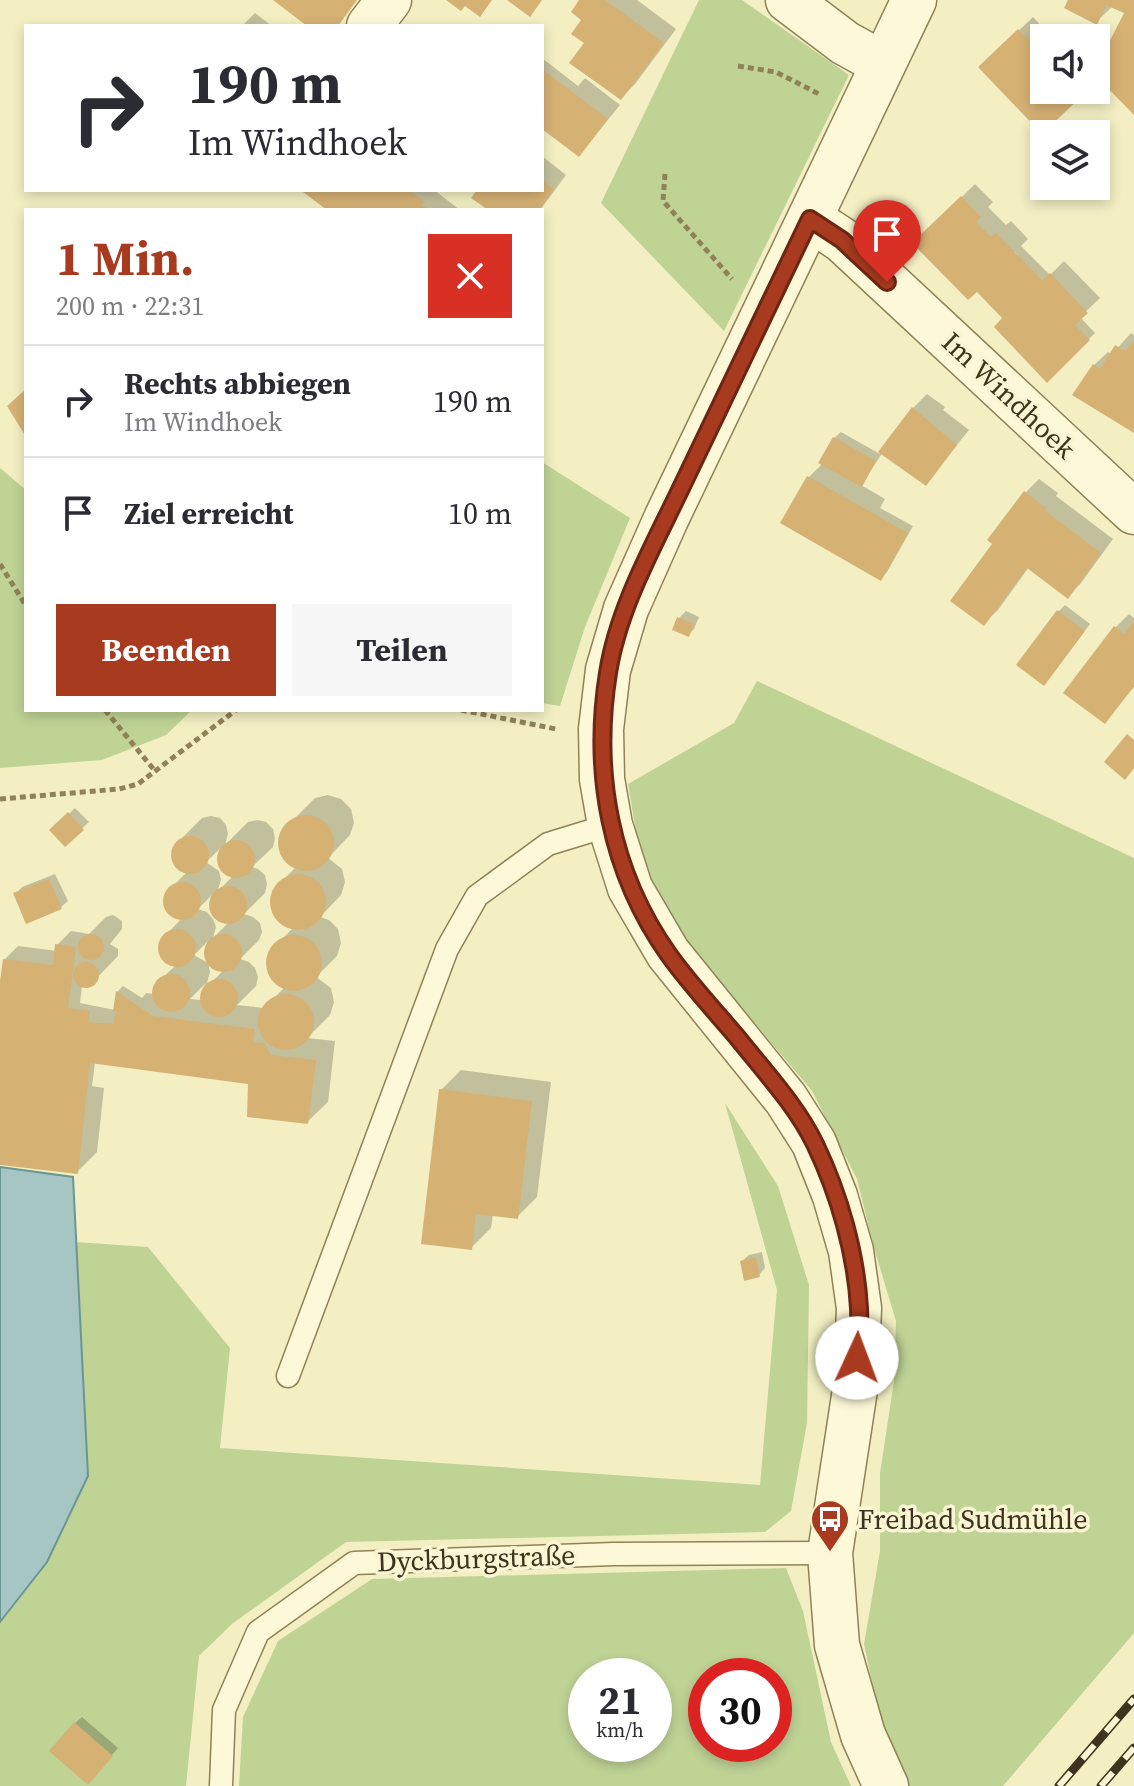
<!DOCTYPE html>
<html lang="de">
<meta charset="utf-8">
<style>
body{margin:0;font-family:"Source Serif 4",serif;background:#f7f7f7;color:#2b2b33;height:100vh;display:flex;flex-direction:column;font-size:30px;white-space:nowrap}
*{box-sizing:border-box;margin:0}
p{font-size:26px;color:#7c7c81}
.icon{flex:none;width:44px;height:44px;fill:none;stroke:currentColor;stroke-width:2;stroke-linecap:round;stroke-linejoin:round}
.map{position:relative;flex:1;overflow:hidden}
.side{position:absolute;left:24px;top:208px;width:520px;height:504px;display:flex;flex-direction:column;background:#fff;border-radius:0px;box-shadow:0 4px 12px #0003}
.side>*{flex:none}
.guide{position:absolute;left:24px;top:24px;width:520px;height:168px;border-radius:0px;box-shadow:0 4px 12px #0003;background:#fff;color:#2b2b33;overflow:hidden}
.buttons{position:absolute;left:1030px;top:24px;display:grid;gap:16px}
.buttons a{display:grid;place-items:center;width:80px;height:80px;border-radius:0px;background:#fff;box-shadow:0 4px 12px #0003;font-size:40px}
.speed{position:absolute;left:568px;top:1658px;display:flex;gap:16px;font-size:40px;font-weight:700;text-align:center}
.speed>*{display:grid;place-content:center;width:104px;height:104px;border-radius:50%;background:#fff;box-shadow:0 4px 12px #0003;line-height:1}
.speed small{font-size:20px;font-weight:400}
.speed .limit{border:12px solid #d22;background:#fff;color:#111}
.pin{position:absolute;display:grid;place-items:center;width:68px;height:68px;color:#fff;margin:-82px -34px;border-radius:50% 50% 50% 0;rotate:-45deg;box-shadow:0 0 8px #0007}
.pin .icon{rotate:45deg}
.me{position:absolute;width:88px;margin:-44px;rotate:2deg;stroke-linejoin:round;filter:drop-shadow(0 0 6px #0008)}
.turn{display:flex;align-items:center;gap:28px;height:168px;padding:0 32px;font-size:36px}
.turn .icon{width:104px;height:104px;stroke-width:2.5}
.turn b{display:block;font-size:56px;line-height:68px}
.round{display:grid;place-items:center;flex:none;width:84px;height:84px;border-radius:0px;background:#f7f7f7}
.head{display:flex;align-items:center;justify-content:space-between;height:136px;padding:0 32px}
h1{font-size:48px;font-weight:700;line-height:60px;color:#a73a1f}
.cta{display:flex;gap:16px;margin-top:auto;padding:16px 32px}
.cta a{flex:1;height:92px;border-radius:0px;background:#a73a1f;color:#fff;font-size:32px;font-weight:700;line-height:92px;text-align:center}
.cta a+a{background:#f7f7f7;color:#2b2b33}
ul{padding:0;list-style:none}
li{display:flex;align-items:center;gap:24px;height:112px;padding:0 32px;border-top:2px solid #e1e1e2}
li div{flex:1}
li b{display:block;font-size:30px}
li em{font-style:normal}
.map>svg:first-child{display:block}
</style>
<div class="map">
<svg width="1134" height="1786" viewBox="0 0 1134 1786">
<rect width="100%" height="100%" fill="#f3efc3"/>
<!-- green -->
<g fill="#bfd395" fill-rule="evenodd">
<path d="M699 0H742L849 75 724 331 601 203Z"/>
<path d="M542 462 630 518 585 627 560 706 542 703Z"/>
<path d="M0 468 26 490V710H192L166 735 102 760 0 768Z"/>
<path d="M757 681 1134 858V1633L1003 1786H907L883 1736 864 1644 880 1551V1473L894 1381 896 1321 874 1248 857 1179 812 1091 685 941 643 873 628 784 734 723Z"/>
<path d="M725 1103 778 1186 809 1285 807 1423 791 1511 765 1532 346 1542 232 1624 199 1656 186 1786H0V1622L47 1562 88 1476 75 1242 148 1247 230 1348 220 1448 760 1485 777 1290Z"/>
<path d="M786 1568 803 1611 831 1742 851 1786H239L243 1717 278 1641 372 1579ZM654 1676V1744H586V1676ZM774 1676V1744H706V1676Z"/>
</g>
<!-- water -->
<path fill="#a6c6c3" stroke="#6b9694" stroke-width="2" d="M0 1167 73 1177 88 1476 47 1562 0 1622Z"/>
<!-- shadow -->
<g fill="#0003" fill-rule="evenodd">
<path d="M582 0H637L676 29 635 84 621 98 587 43Z"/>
<path d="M1071 0H1134V112L1096 73 1126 12 1113 6 1096 22Z"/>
<path d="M255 13 272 26H242Z"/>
<path d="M1033 17 1052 38H1044V90H1085L1042 131 981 67Z"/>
<path d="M542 58 578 86 585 78 620 105 579 155 542 126Z"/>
<path d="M542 156 566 175 540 210H491L480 190H542Z"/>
<path d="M975 184 993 202 988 207 1006 225 1011 221 1028 239 1021 246 1050 275 1064 261 1100 298 1080 317 1095 333 1047 380 1016 308 980 292 1018 255 1015 252 968 298 915 243Z"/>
<path d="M307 190H434L460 210H330Z"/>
<path d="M1131 333 1134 335V431L1075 395 1094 365 1108 352 1112 354Z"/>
<path d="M927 394 945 407 943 410 969 430 925 484 883 452 861 485 885 499 880 508 913 526 887 572 881 578 809 477 823 463 834 438 841 432 880 454 913 408Z"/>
<path d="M1039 479 1058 493 1056 496 1113 539 1081 583 1068 596 1029 567 998 610 984 623 995 543 1025 493Z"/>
<path d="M1065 605 1090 624 1050 677 1058 612Z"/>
<path d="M686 611 699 617 694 629 688 635 674 629 679 618Z"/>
<path d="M1129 614 1134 618V687L1105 722 1115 628Z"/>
<path d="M328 795 341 799 351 809 354 823 350 835 328 858 342 869 345 882 341 895 320 917 329 920 338 929 341 943 337 956 316 977 331 988 334 1002 330 1015 307 1038 335 1041 328 1102 308 1121 250 1082 95 1062 92 1086 104 1088 97 1152 77 1172 0 1163V998L4 960 18 946 57 951V945L71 931 89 934 106 917 113 915 122 921V929L110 944 118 949V956L90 985H82L80 1003 115 1010 117 992 123 986 142 998 146 993 153 994 156 984 175 966 168 964 161 957 159 948 162 939 182 918 173 916 167 909 164 901 167 892 187 872 174 864 172 855 174 846 202 818 211 816 220 818 226 825 228 834 225 845 248 822 257 820 266 822 273 829 275 838 273 847 252 867 258 869 265 875 267 884 265 893 244 914 253 917 260 923 262 932 259 940 240 959 249 962 255 968 258 977 256 986 237 1005 264 1008 285 987 270 976 267 963 271 950 293 928 284 925 274 914 271 901 275 888 297 866 283 855 280 842 284 829 315 798ZM222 847 219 859 221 867 227 874 233 876 217 892 221 880 219 871 206 862ZM214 893 210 905 213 914 219 920 228 923 213 938 216 927 213 919 207 912 198 909ZM208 941 205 952 208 963 194 955ZM208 962 214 968 223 971 206 987 210 972ZM206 983 201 1000 190 999Z"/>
<path d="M75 808 89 822 65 844 52 830Z"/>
<path d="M55 874 68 901 61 907 16 894 22 887Z"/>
<path d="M461 1070 551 1082 537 1197 517 1217 493 1214 491 1228 471 1248 441 1090Z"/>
<path d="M762 1252 765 1268 759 1275 742 1261 749 1255Z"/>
<path d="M82 1717 118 1748 94 1776 75 1723Z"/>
</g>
<!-- building -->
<g fill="#d6b174">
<path d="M273 0H357L338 26H307Z"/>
<path d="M446 0H492L480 17 465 6 461 11Z"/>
<path d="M507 0H542L530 17Z"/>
<path d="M579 0H605L664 43 621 100 569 63 584 43 571 34 581 20 571 12Z"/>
<path d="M1068 0H1134V115L1096 76V68L1124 13 1106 5 1097 25 1064 8Z"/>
<path d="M1018 29 1044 56V90H1076L1082 96 1042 134 978 67Z"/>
<path d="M542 69 608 119 579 157 542 129Z"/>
<path d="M542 180 554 190 539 210H488L471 198 477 190H542Z"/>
<path d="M305 190H409L425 202 422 205 429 210H327L303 192Z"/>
<path d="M961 196 981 217 976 222 991 237 996 233 1042 280 1050 273 1088 313 1075 325 1090 340 1047 383 994 327 1002 318 977 292 968 300 912 243Z"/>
<path d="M1134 341V433L1072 395 1093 364 1100 369 1115 345 1125 351Z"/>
<path d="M26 389V437L7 406Z"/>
<path d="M912 407 957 445 926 486 878 452Z"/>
<path d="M833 437 876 461 862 487 818 463Z"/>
<path d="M807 476 908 533 881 581 780 523Z"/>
<path d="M1024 491 1046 508 1044 510 1101 553 1068 599 1027 568 984 626 950 601 992 544 987 540Z"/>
<path d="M1057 610 1085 631 1044 686 1016 665Z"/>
<path d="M677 617 694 624 689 637 672 630Z"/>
<path d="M1134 621V686L1105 724 1063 693 1114 626 1124 634Z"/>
<path d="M1127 734 1134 740V768L1125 780 1104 762Z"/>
<path d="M68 812 84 830 65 847 49 830Z"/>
<circle cx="306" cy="843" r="28"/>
<circle cx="190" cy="855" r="19"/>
<circle cx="236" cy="859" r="19"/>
<circle cx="298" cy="902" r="28"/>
<path d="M49 879 62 909 26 924 13 893Z"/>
<circle cx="182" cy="901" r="19"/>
<circle cx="228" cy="905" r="19"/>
<circle cx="177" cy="948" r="19"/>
<circle cx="223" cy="953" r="19"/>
<circle cx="91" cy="947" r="13"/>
<circle cx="294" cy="963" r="28"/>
<path d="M55 944 76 947 68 1008 90 1011 88 1022 114 1024 115 1013 124 1014 113 1011 116 991 153 1016 255 1029 253 1042 264 1043 271 1055 316 1060 308 1124 247 1117 248 1084 90 1063 78 1174 0 1165V981L3 959 53 965Z"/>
<circle cx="86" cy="975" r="13"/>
<circle cx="171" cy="993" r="19"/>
<circle cx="219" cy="998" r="19"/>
<circle cx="286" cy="1022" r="28"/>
<path d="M439 1089 532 1101 518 1219 476 1214 472 1250 421 1244Z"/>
<path d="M756 1257 760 1277 744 1281 740 1261Z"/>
<path d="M74 1722 113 1756 88 1785 49 1751Z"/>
</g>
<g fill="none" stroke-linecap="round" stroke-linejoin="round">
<!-- service casing -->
<g stroke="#908157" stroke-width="25">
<g id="service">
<path d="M288 1376 447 949 477 896 548 844 610 825"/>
<path d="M221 1786 224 1710 258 1632 354 1563 614 1554 830 1553"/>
</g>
</g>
<!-- minor casing -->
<g stroke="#908157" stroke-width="47">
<g id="minor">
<path d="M788 0 845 43 883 64"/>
<path d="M369 26 389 0"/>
<path d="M810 219 842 240 1134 512"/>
<path d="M886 1786 863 1735 837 1645 830 1553 856 1383 859 1308 851 1251 835 1196 814 1143 786 1099 668 953 630 888 610 825 602 779 601 729 608 670 626 609 666 519 914 0"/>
</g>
</g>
<!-- path -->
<g stroke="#908157" stroke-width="5" stroke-dasharray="6 4" stroke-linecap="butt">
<path d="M738 66 776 72 819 94"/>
<path d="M665 174 663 201 732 279"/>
<path d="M0 564 26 606"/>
<path d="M105 710 155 771"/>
<path d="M461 710 556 729"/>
<path d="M0 799 119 789 138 784 236 710"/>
</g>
<!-- service -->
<use href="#service" stroke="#fdf9d8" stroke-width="22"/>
<!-- minor -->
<use href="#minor" stroke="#fdf9d8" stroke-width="44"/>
<!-- rail casing -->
<g stroke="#3e341d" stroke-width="9">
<g id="rail">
<path d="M1059 1786 1134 1699"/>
<path d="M1101 1786 1134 1748"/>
</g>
</g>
<!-- rail -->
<use href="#rail" stroke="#faf6d4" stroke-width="6" stroke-dasharray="18" stroke-linecap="butt"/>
</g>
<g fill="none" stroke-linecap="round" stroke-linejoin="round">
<!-- route casing -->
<g stroke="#6d2614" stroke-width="20">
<path id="route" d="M857 1358C858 1341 860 1324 859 1308 856 1253 839 1194 815 1144 796 1105 764 1071 737 1037 714 1010 689 983 669 955 610 872 592 772 608 673 618 608 654 545 682 486 725 397 768 308 810 219L842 240 887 282"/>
</g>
<!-- route -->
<use href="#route" stroke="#a73a1f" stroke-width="14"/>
</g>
<!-- icons -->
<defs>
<g id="bus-pin" transform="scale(2)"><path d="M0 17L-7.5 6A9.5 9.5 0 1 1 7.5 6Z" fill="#a73a1f" stroke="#faf6d4"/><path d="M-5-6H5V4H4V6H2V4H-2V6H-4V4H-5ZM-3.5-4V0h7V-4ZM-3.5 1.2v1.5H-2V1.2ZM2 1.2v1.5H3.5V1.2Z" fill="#fff"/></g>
</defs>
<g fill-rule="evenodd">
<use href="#bus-pin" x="830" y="1519"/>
</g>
<g text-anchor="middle" stroke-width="7" stroke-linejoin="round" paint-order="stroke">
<!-- street labels -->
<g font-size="28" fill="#3e341d" stroke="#faf6d4">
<text transform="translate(1009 395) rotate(43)" y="10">Im Windhoek</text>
<text transform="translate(476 1558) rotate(-2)" y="10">Dyckburgstraße</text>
</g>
<!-- poi labels -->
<g font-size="28" fill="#3e341d" stroke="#faf6d4" text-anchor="start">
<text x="858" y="1529">Freibad Sudmühle</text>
</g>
</g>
</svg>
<div class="buttons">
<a><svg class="icon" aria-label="sound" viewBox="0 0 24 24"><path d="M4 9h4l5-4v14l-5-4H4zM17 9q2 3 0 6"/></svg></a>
<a><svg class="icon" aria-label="layers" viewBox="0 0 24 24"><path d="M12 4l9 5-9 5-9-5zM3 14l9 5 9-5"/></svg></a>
</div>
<div class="speed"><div>21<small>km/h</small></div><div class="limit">30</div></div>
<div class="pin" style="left:887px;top:282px;background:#d93025"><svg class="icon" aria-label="arrive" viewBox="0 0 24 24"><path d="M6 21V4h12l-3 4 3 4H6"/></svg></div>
<svg class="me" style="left:857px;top:1358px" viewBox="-20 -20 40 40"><circle r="19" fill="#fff"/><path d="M0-13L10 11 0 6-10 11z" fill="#a73a1f"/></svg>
<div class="guide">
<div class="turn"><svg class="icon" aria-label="right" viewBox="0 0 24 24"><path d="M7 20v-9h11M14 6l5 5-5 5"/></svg><div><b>190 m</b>Im Windhoek</div></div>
</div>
<section class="side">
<div class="head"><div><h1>1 Min.</h1><p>200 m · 22:31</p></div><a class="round" style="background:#d93025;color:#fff"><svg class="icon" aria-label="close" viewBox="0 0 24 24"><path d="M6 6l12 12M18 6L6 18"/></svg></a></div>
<ul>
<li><svg class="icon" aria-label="right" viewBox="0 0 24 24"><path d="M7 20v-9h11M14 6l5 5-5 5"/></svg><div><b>Rechts abbiegen</b><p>Im Windhoek</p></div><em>190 m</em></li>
<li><svg class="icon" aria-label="arrive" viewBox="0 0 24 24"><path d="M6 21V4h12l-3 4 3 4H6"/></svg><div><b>Ziel erreicht</b></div><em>10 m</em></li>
</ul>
<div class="cta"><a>Beenden</a><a>Teilen</a></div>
</section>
</div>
